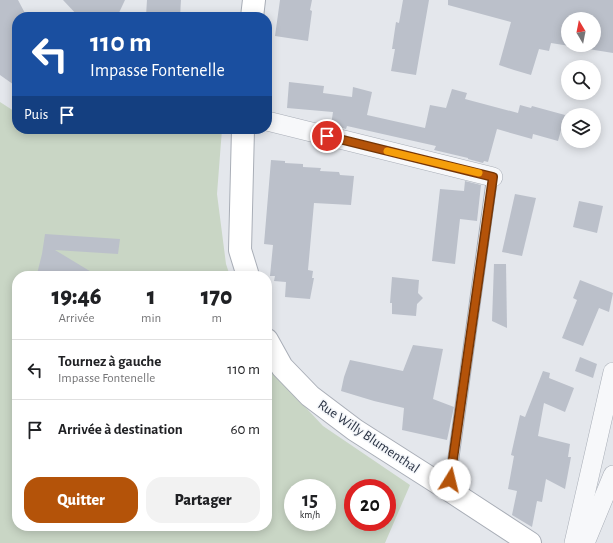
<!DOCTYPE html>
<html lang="fr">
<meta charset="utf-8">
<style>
body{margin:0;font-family:"Alegreya Sans",sans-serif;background:#f2f2f2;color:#202124;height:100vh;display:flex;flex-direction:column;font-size:15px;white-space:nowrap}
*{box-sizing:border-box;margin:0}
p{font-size:13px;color:#757577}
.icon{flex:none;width:22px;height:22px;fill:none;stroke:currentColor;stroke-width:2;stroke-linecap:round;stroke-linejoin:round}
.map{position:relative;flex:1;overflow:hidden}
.sheet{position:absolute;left:12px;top:271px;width:260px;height:260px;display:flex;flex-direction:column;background:#fff;border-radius:16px;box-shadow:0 2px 10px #0003}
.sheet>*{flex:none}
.top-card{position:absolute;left:12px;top:12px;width:260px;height:122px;border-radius:16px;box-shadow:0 2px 10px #0003;background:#1a4fa0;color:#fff;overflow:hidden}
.needle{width:26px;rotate:350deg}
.controls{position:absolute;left:561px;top:12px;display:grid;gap:8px}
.controls a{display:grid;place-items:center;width:40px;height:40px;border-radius:50%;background:#fff;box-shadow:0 2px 10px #0003;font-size:20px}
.speed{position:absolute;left:284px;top:479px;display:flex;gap:8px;font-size:20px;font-weight:700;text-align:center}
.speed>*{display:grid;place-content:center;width:52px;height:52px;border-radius:50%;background:#fff;box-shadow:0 2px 10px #0003;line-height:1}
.speed small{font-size:10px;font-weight:400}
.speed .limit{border:6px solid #d22;background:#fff;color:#111}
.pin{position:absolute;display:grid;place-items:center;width:34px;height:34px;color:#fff;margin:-17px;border:2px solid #fff;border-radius:50%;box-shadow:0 1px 4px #0007}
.me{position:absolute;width:44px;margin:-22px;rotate:9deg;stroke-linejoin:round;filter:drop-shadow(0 0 3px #0008)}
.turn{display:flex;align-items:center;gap:14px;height:84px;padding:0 12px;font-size:18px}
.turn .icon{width:52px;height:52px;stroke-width:2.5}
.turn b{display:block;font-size:28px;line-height:34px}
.then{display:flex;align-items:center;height:38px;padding:0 12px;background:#0003;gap:8px;font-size:15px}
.eta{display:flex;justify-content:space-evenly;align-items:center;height:68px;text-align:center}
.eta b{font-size:24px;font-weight:800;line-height:28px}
.primary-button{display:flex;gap:8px;margin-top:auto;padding:8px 12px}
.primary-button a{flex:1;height:46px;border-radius:16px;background:#b45309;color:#fff;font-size:16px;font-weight:800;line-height:46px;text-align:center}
.primary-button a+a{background:#f2f2f2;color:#202124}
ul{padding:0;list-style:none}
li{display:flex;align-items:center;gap:12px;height:60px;padding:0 12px;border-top:1px solid #e0e0e0}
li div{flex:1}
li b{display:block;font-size:15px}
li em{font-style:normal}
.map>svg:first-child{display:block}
</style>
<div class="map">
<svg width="613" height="543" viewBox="0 0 613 543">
<rect width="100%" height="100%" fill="#e4e7ec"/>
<!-- green -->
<path fill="#c9d6c5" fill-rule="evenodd" d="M0 102 17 113V129H72L88 133 113 129H222L217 194 226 264 230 276H17V526H267V366L323 426 410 485 385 543H0ZM293 488H327V522H293ZM353 488H387V522H353Z"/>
<!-- building -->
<g fill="#bbc0ca" fill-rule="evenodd">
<path d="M0 0H18L27 17H17V87L0 75Z"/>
<path d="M63 0H125L117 17H79Z"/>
<path d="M147 0H181L180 17 146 16Z"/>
<path d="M280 0H312L310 10 312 11 308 41 275 36Z"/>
<path d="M403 0H429L416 75 391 71 395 49H392L396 22 399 23Z"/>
<path d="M448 0H613V53L551 43 549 51 539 49 531 75 514 70 499 65 511 22 448 5ZM568 19H594V45H568Z"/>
<path d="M289 82 324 86 323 93 352 97 353 87 372 92 367 115 425 128 430 105 446 108 452 89 467 93 465 99 518 113 520 105 531 108 532 106 565 115 558 141 533 134 532 139 497 129 488 162 484 161 483 163 468 159V158L434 150 436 146 347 126 346 129 331 125 333 112 287 108Z"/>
<path d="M271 160 285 161V163L303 164V167L321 168 320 171 339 172 340 175 354 176 351 205 314 203 308 270 313 271 312 278H314L310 299 285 297 286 282 274 281 275 276H270L273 245 264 244Z"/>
<path d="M465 181 481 185 477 221 460 219 455 264 432 261 440 189 464 191Z"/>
<path d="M515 194 536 198 522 256 502 252Z"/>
<path d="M579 201 603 206 597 233 573 227Z"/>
<path d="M45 234 120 239 118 254 55 250 98 276H46L37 274 42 254Z"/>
<path d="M494 264H506L507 328 492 321Z"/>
<path d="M392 277 419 280 418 293 423 298 417 304 416 316 392 314V303H390Z"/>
<path d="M580 280 613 293 609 312 599 308 583 346 562 338 577 300 573 298Z"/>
<path d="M413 345 443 349 433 399 454 407 447 440 402 430 404 408 374 401 341 391 344 377 350 360 403 371Z"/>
<path d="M580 357 597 364 593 378 575 371Z"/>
<path d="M543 371 550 373 549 378 574 388 565 412 544 403 538 436 570 444 568 457H571L565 489 546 479 542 502 537 501 532 527 512 515 517 491 508 489 514 456 511 455 520 415 525 417Z"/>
</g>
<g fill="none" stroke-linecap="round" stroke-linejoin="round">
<!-- service casing -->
<g stroke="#a9aeb7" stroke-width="12">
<path id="service" d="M449 490 491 186 493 177"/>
</g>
<!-- minor casing -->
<g stroke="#a9aeb7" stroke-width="20">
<g id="minor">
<path d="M267 121 493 177"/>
<path d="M574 543 613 372"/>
<path d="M585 543 613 475"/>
</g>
</g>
<!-- secondary casing -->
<g stroke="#a9aeb7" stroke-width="24">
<g id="secondary">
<path d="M252 17 254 0"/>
<path d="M243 129 240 250 248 276"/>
<path d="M267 340 282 367 310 396 355 430 449 490 530 543"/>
</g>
</g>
<!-- service -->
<use href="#service" stroke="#f7f8fa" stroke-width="10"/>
<!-- minor -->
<use href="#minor" stroke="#f7f8fa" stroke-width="19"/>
<!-- secondary -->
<use href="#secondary" stroke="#fff" stroke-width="22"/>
</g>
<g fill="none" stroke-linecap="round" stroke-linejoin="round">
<!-- route casing -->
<g stroke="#753606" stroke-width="10">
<path id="route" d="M327 136 493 177 450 480"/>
</g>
<!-- route -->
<use href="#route" stroke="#b45309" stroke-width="7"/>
<!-- slow -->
<path stroke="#f59e0b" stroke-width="7" d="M387 151 479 173"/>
</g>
<g text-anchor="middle" stroke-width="3" stroke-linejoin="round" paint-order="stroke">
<!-- street labels -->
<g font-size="14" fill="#2b3445" stroke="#f4f6f9">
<text transform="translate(369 436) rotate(34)" y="5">Rue Willy Blumenthal</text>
</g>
</g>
</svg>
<div class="controls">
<a><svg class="needle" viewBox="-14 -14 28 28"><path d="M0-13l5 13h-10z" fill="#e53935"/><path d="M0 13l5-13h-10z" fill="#757577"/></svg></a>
<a><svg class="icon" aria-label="search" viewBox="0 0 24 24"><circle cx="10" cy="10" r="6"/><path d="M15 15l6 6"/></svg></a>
<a><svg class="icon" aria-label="layers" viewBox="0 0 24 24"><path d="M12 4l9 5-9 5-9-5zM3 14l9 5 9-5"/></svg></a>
</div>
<div class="speed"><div>15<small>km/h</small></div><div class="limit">20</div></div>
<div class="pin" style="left:327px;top:136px;background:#d93025"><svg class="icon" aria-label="arrive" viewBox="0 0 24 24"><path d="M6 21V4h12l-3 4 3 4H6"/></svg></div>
<svg class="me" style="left:450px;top:480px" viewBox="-20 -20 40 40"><circle r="19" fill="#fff"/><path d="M0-13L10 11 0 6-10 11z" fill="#b45309"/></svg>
<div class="top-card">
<div class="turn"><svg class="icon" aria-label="left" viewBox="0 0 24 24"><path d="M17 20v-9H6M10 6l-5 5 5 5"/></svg><div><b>110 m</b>Impasse Fontenelle</div></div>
<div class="then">Puis<svg class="icon" aria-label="arrive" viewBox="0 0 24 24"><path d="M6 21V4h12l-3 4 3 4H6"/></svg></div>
</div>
<section class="sheet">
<div class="eta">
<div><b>19:46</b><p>Arrivée</p></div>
<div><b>1</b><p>min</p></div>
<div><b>170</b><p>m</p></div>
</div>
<ul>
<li><svg class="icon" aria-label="left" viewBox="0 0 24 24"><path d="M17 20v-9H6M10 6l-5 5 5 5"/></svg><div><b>Tournez à gauche</b><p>Impasse Fontenelle</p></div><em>110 m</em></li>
<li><svg class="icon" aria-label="arrive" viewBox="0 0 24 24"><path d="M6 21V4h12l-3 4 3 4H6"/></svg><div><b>Arrivée à destination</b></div><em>60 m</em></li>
</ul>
<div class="primary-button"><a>Quitter</a><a>Partager</a></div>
</section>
</div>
